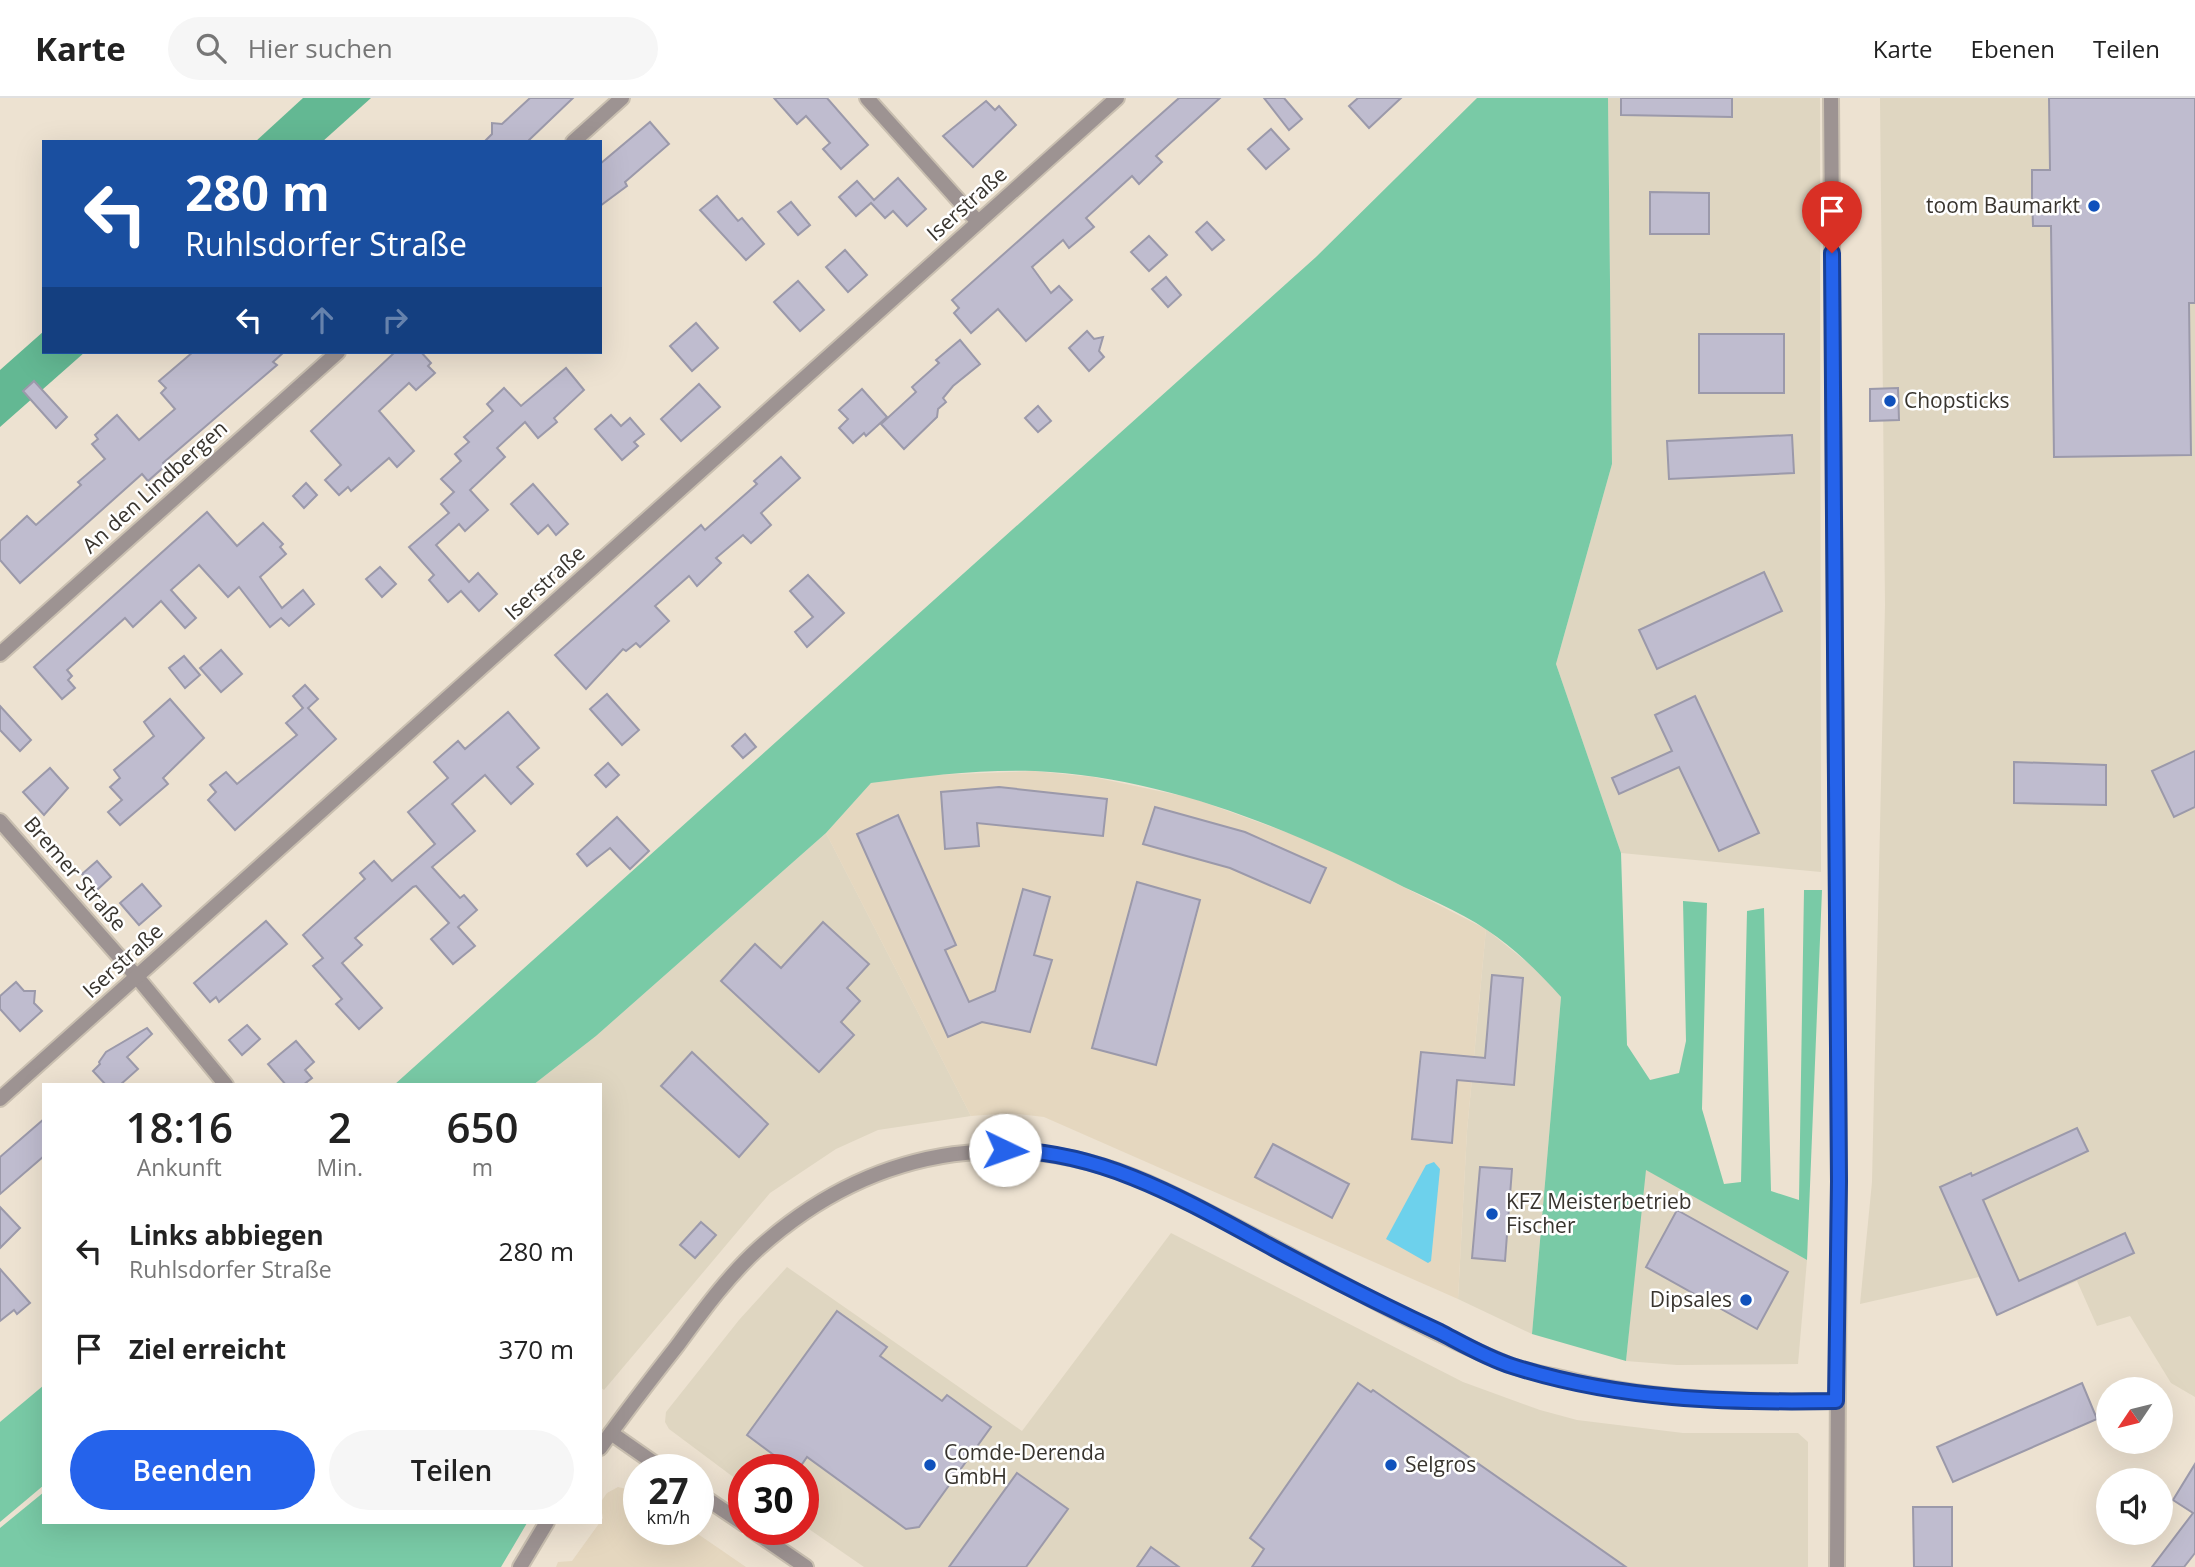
<!DOCTYPE html>
<html lang="de">
<meta charset="utf-8">
<style>
body{margin:0;font-family:"Open Sans",sans-serif;background:#f6f6f6;color:#222;height:100vh;display:flex;flex-direction:column;font-size:26px;white-space:nowrap}
*{box-sizing:border-box;margin:0}
p{font-size:23px;color:#767676}
.icon{flex:none;width:38px;height:38px;fill:none;stroke:currentColor;stroke-width:2;stroke-linecap:round;stroke-linejoin:round}
.map{position:relative;flex:1;overflow:hidden}
.sheet{position:absolute;left:42px;top:985px;width:560px;height:441px;display:flex;flex-direction:column;background:#fff;border-radius:0px;box-shadow:0 7px 28px #0002}
.sheet>*{flex:none}
.hud{position:absolute;left:42px;top:42px;width:560px;height:214px;border-radius:0px;box-shadow:0 7px 28px #0002;background:#1a4fa0;color:#fff;overflow:hidden}
.needle{width:46px;rotate:235deg}
.controls{position:absolute;left:2096px;top:1279px;display:grid;gap:14px}
.controls a{display:grid;place-items:center;width:77px;height:77px;border-radius:50%;background:#fff;box-shadow:0 7px 28px #0002;font-size:35px}
.speed{position:absolute;left:623px;top:1356px;display:flex;gap:14px;font-size:35px;font-weight:700;text-align:center}
.speed>*{display:grid;place-content:center;width:91px;height:91px;border-radius:50%;background:#fff;box-shadow:0 7px 28px #0002;line-height:1}
.speed small{font-size:18px;font-weight:400}
.speed .limit{border:10px solid #d22;background:#fff;color:#111}
.pin{position:absolute;display:grid;place-items:center;width:60px;height:60px;color:#fff;margin:-72px -30px;border-radius:50% 50% 50% 0;rotate:-45deg;box-shadow:0 0 7px #0007}
.pin .icon{rotate:45deg}
.me{position:absolute;width:77px;margin:-38px;rotate:93deg;stroke-linejoin:round;filter:drop-shadow(0 0 5px #0008)}
.turn{display:flex;align-items:center;gap:24px;height:147px;padding:0 28px;font-size:32px}
.turn .icon{width:91px;height:91px;stroke-width:2.5}
.turn b{display:block;font-size:49px;line-height:60px}
.lanes{display:flex;align-items:center;height:66px;padding:0 28px;background:#0003;justify-content:center;gap:35px;direction:ltr}
.lanes .off{opacity:.35}
.eta{display:flex;justify-content:space-evenly;align-items:center;height:119px;text-align:center}
.eta b{font-size:42px;font-weight:600;line-height:49px}
.action{display:flex;gap:14px;margin-top:auto;padding:14px 28px}
.action a{flex:1;height:80px;border-radius:42px;background:#2563eb;color:#fff;font-size:28px;font-weight:600;line-height:80px;text-align:center}
.action a+a{background:#f6f6f6;color:#222}
ul{padding:0;list-style:none}
li{display:flex;align-items:center;gap:21px;height:98px;padding:0 28px}
li div{flex:1}
li b{display:block;font-size:26px}
li em{font-style:normal}
header{display:flex;align-items:center;gap:42px;box-sizing:border-box;height:98px;padding:0 35px;background:#fff;border-bottom:2px solid #e0e0e0}
header strong{font-size:33px}
nav{display:flex;gap:38px;margin-inline-start:auto;font-size:24px}
.search{width:490px;height:63px;background:#f6f6f6;display:flex;align-items:center;gap:18px;box-sizing:border-box;padding:0 24px;border-radius:38px;color:#767676;font-size:26px}
.map>svg:first-child{display:block}
</style>
<header>
<strong>Karte</strong>
<div class="search"><svg class="icon" aria-label="search" viewBox="0 0 24 24"><circle cx="10" cy="10" r="6"/><path d="M15 15l6 6"/></svg>Hier suchen</div>
<nav><a>Karte</a><a>Ebenen</a><a>Teilen</a></nav>
</header>
<div class="map">
<svg width="2195" height="1469" viewBox="0 0 2195 1469">
<rect width="100%" height="100%" fill="#ede2d1"/>
<!-- commercial -->
<g fill="#dfd6c1">
<path d="M1608 0H1820L1821 774 1621 755 1556 566 1612 366Z"/>
<path d="M1880 0H2195V1299L2171 1285 2130 1218 2097 1228 2077 1183 1996 1218 1979 1179 1860 1206 1872 1084 1885 507Z"/>
<path d="M826 735 971 1018 878 1032 836 1051 770 1095 604 1292 600 1289V987H533L596 938Z"/>
<path d="M1486 831 1538 873 1561 899 1532 1236 1458 1201 1467 1033Z"/>
<path d="M1645 1071 1807 1162 1798 1266 1677 1267 1626 1263Z"/>
<path d="M1171 1135 1463 1284 1540 1312 1577 1322 1683 1335H1798L1808 1344V1469H864L803 1427V1372H744V1387L669 1331 665 1324 666 1314 739 1222 787 1169 1022 1333Z"/>
</g>
<!-- built -->
<g fill="#e5d7bf">
<path d="M1034 673 1093 679 1192 700 1319 746 1486 831 1467 1033 1458 1201 1044 1019 1010 1015 971 1018 826 735 871 685 932 677Z"/>
<path d="M618 1389 639 1394V1432H692L746 1469H556L558 1464 572 1463 603 1420 600 1405 607 1395Z"/>
</g>
<!-- green -->
<g fill="#79caa6">
<path d="M1477 0H1608L1612 366 1556 566 1621 755 1627 947 1650 982 1679 975 1686 943 1683 803 1707 805 1702 1011 1724 1086 1741 1084 1747 813 1764 810 1771 1093 1799 1102 1804 792H1822L1807 1162 1646 1072 1626 1263 1532 1236 1561 899C1539 874 1514 850 1487 832 1458 812 1423 799 1392 783 1281 727 1161 679 1035 673 981 671 925 678 871 685L826 735 596 938 533 987H394L1316 159Z"/>
<path d="M44 1287V1387L0 1424V1324Z"/>
<path d="M44 1394V1424L527 1425 501 1469H0V1430Z"/>
</g>
<!-- forest -->
<g fill="#63b893">
<path d="M303 0H371L322 44H255Z"/>
<path d="M44 233V254H85L0 329V272Z"/>
</g>
<!-- water -->
<path fill="#6dd1ec" d="M1434 1064 1440 1071 1431 1163 1428 1165 1386 1141 1426 1067Z"/>
<!-- building -->
<g fill="#bfbccf" stroke="#9b99aa" stroke-width="2">
<path d="M530 0H573L527 44H484L492 36V25L502 26Z"/>
<path d="M774 0H827L868 47 841 71 823 51 830 45 806 18 797 26Z"/>
<path d="M1179 0H1220L1156 58 1162 64 1139 86 1132 78 1086 120 1094 129 1069 150 1063 142 1032 169 1051 195 1059 188 1072 202 1026 243 998 211 971 235 954 215 959 210 952 202Z"/>
<path d="M1264 0H1284L1302 21 1289 32Z"/>
<path d="M1358 0H1401L1369 30 1349 8Z"/>
<path d="M1621 0H1732V19L1621 17Z"/>
<path d="M2049 0H2195V205H2189L2191 357 2054 359 2051 128H2033L2032 99V72H2050Z"/>
<path d="M986 3 995 12 999 8 1016 27 973 69 943 38Z"/>
<path d="M650 24 669 46 625 84 627 88 600 108V66Z"/>
<path d="M1271 31 1289 51 1266 71 1248 51Z"/>
<path d="M898 80 926 111 907 128 893 113 885 120 871 105 856 118 839 99 857 83 874 102Z"/>
<path d="M1650 94 1709 95V136H1650Z"/>
<path d="M717 98 738 123 742 120 764 146 746 162 700 112Z"/>
<path d="M791 104 810 127 798 137 778 114Z"/>
<path d="M1207 124 1224 142 1212 152 1196 134Z"/>
<path d="M1149 138 1167 157 1149 173 1131 154Z"/>
<path d="M845 152 867 177 848 194 826 169Z"/>
<path d="M1166 179 1181 197 1168 209 1152 191Z"/>
<path d="M798 183 824 212 800 233 774 204Z"/>
<path d="M696 225 718 250 692 273 670 248Z"/>
<path d="M1087 233 1094 241 1103 239 1099 253 1104 259 1089 273 1069 250Z"/>
<rect x="1699" y="236" width="85" height="59"/>
<path d="M960 242 980 266 953 288 943 300 946 304 938 311 937 319 904 351 881 326 916 294 912 289 939 265 936 262Z"/>
<path d="M193 254H284L273 264 277 267 163 365 165 368 148 383 142 376 20 485 0 462V443L27 418 36 427 81 387 78 384 105 361 92 346 98 341 95 337 117 317 139 342 175 311 161 295 166 290 159 283Z"/>
<path d="M395 254H421L431 265 428 268 435 275 416 292 409 285 379 313 414 353 397 369 389 360 351 393 348 389 339 397 325 382 341 367 311 333Z"/>
<path d="M566 270 584 292 554 320 557 324 538 340 525 324 497 350 505 359 470 392 488 412 465 433 459 426 436 447 469 484 478 475 497 496 479 513 461 493 448 504 429 482 434 477 409 449 449 415 441 406 454 394 441 381 461 363 455 356 469 344 464 339 493 313 487 306 504 290 521 308Z"/>
<path d="M34 283 67 319 56 330 23 293Z"/>
<path d="M699 286 720 309 681 343 661 321Z"/>
<path d="M1898 290 1899 322 1870 323V291Z"/>
<path d="M862 291 887 319 866 338 864 335 853 345 839 330 848 321 839 312Z"/>
<path d="M1038 308 1051 323 1038 334 1025 320Z"/>
<path d="M611 317 621 328 630 320 644 336 634 344 638 348 622 362 595 331Z"/>
<path d="M1792 337 1794 375 1669 381 1667 343Z"/>
<path d="M781 359 800 380 761 415 771 427 751 445 743 437 716 460 721 465 697 488 689 478 655 508 669 523 640 549 636 545 626 553 623 551 586 591 555 557 701 427 705 432 757 386 754 383Z"/>
<path d="M306 385 317 397 304 410 293 398Z"/>
<path d="M533 386 568 426 556 437 548 427 538 436 511 406Z"/>
<path d="M207 414 237 448 263 425 283 446 280 449 286 456 260 479 282 510 303 492 314 506 289 528 281 520 270 529 239 489 228 499 199 467 171 492 196 520 185 530 161 503 133 529 125 520 67 572 72 578 68 582 75 590 62 601 34 569Z"/>
<path d="M380 469 396 486 382 499 366 481Z"/>
<path d="M1764 474 1782 513 1657 571 1639 532Z"/>
<path d="M808 477 844 515 807 549 795 534 813 519 790 493Z"/>
<path d="M221 552 242 576 221 594 200 570Z"/>
<path d="M184 558 200 577 185 590 169 570Z"/>
<path d="M305 587 318 601 308 610 336 641 235 732 208 702 216 694 210 687 226 674 237 686 297 637 286 625 303 610 293 598Z"/>
<path d="M607 596 639 632 622 647 590 611Z"/>
<path d="M1695 598 1759 735 1719 753 1679 669 1619 696 1612 680 1672 653 1655 617Z"/>
<path d="M170 601 204 640 163 680 168 686 120 727 108 714 122 702 110 689 120 680 114 672 154 638 144 624Z"/>
<path d="M0 608 31 642 20 653 0 632Z"/>
<path d="M508 614 539 650 517 669 533 686 511 706 485 677 452 706 475 733 432 769 460 800 464 797 477 812 458 829 475 848 453 866 431 841 449 825 416 788 413 789 355 840 362 847 342 865 382 910 359 931 336 906 342 901 313 868 323 860 303 837 365 781 360 775 374 763 392 783 435 746 408 714 448 680 434 664 458 643 465 651Z"/>
<path d="M745 636 756 649 743 660 732 648Z"/>
<path d="M2195 653V709L2174 719 2152 673Z"/>
<path d="M2014 664 2106 667V707L2014 705Z"/>
<path d="M608 665 619 677 606 689 595 677Z"/>
<path d="M50 670 68 690 44 717 23 694Z"/>
<path d="M999 689 1107 701 1103 738 977 725 979 748 945 751 941 694Z"/>
<path d="M1155 709 1245 734 1326 770 1310 805 1230 770 1143 746Z"/>
<path d="M898 717 956 847 945 852 969 904 995 893 1023 791 1050 799 1034 857 1052 862 1030 934 982 924 948 939 857 736Z"/>
<path d="M617 719 649 753 630 771 610 750 587 768 577 756Z"/>
<path d="M97 763 111 779 97 792 82 776Z"/>
<path d="M1137 784 1200 802 1156 967 1092 950Z"/>
<path d="M142 786 161 808 139 827 120 805Z"/>
<path d="M266 823 287 846 219 904 216 899 210 904 194 885Z"/>
<path d="M823 824 869 866 847 890 860 903 841 924 854 937 819 974 721 883 755 846 781 870Z"/>
<path d="M1492 877 1523 880 1514 987 1457 982 1452 1045 1412 1041 1421 954 1485 960Z"/>
<path d="M16 884 24 893H35L34 905 42 913 20 933 0 911V898Z"/>
<path d="M247 927 260 941 242 957 229 942Z"/>
<path d="M147 930 152 936 127 959 138 971 120 987H106L93 973 100 966 99 964 106 954Z"/>
<path d="M296 943 314 964 305 972 312 980 303 987H286L268 966Z"/>
<path d="M692 954 768 1026 739 1059 661 988Z"/>
<path d="M44 1021V1058L0 1096V1059Z"/>
<path d="M2077 1030 2088 1053 1983 1102 2019 1183 2125 1135 2134 1155 1997 1217 1940 1089 1971 1075 1972 1078Z"/>
<path d="M1273 1046 1349 1086 1332 1120 1255 1079Z"/>
<path d="M1480 1069 1512 1071 1505 1163 1472 1160Z"/>
<path d="M0 1109 20 1130 0 1150Z"/>
<path d="M1677 1112 1788 1174 1757 1231 1646 1169Z"/>
<path d="M701 1124 716 1137 695 1160 680 1147Z"/>
<path d="M0 1171 30 1205 17 1216 14 1212 0 1223Z"/>
<path d="M837 1213 887 1249 880 1258 942 1303 947 1297 991 1329 919 1429 906 1431 807 1359 798 1372H794L747 1337Z"/>
<path d="M1358 1285 1371 1294 1373 1292 1626 1469H1252L1264 1451 1250 1440Z"/>
<path d="M2082 1285 2097 1321 1953 1384 1937 1349Z"/>
<path d="M2195 1366V1455L2184 1469H2152L2193 1415 2173 1402Z"/>
<path d="M1017 1375 1068 1411 1026 1469H949Z"/>
<path d="M1913 1409H1952V1469H1914Z"/>
<path d="M1151 1449 1179 1469H1137Z"/>
</g>
<g fill="none" stroke-linecap="round" stroke-linejoin="round">
<!-- minor casing -->
<g stroke="#c9bfb0" stroke-width="18">
<g id="minor">
<path d="M867 0 978 124"/>
<path d="M573 44 622 0"/>
<path d="M0 556 338 254"/>
<path d="M0 723 137 879 226 987"/>
<path d="M611 1335 664 1372"/>
<path d="M600 1350C625 1315 651 1281 677 1248 702 1214 728 1178 759 1150 876 1045 1024 1024 1166 1093 1281 1148 1389 1218 1507 1266 1524 1273 1544 1276 1562 1280 1653 1303 1743 1304 1836 1303"/>
<path d="M698 1395 744 1426"/>
<path d="M752 1432 806 1469"/>
<path d="M520 1469 547 1424"/>
</g>
</g>
<!-- tertiary casing -->
<g stroke="#c9bfb0" stroke-width="18">
<g id="tertiary">
<path d="M1831 0 1839 1083 1837 1469"/>
<path d="M0 1001 1117 0"/>
</g>
</g>
<!-- minor -->
<use href="#minor" stroke="#9d9392" stroke-width="14"/>
<!-- tertiary -->
<use href="#tertiary" stroke="#9d9392" stroke-width="14"/>
</g>
<g fill="none" stroke-linecap="round" stroke-linejoin="round">
<!-- route casing -->
<g stroke="#184099" stroke-width="18">
<path id="route" d="M1005 1052C1105 1053 1190 1105 1275 1151 1329 1180 1384 1208 1440 1234 1463 1246 1487 1260 1512 1268 1618 1302 1726 1305 1836 1303L1839 1083 1832 155"/>
</g>
<!-- route -->
<use href="#route" stroke="#2563eb" stroke-width="12"/>
</g>
<!-- markers -->
<g fill="#1051bc" stroke="#fff" stroke-width="2.5">
<circle cx="2094" cy="108" r="7"/>
<circle cx="1890" cy="303" r="7"/>
<circle cx="1492" cy="1116" r="7"/>
<circle cx="1746" cy="1202" r="7"/>
<circle cx="930" cy="1367" r="7"/>
<circle cx="1391" cy="1367" r="7"/>
</g>
<g text-anchor="middle" stroke-width="5" stroke-linejoin="round" paint-order="stroke">
<!-- street labels -->
<g font-size="21" fill="#38342e" stroke="#fff">
<text transform="translate(967 106) rotate(-42)" y="7">Iserstraße</text>
<text transform="translate(155 389) rotate(-42)" y="7">An den Lindbergen</text>
<text transform="translate(545 485) rotate(-42)" y="7">Iserstraße</text>
<text transform="translate(75 776) rotate(49)" y="7">Bremer Straße</text>
<text transform="translate(123 863) rotate(-42)" y="7">Iserstraße</text>
</g>
<!-- poi labels -->
<g font-size="21" fill="#38342e" stroke="#fff" text-anchor="start">
<text x="2080" y="115" text-anchor="end">toom Baumarkt</text>
<text x="1904" y="310">Chopsticks</text>
<text x="1506" y="1111">KFZ Meisterbetrieb<tspan x="1506" dy="24">Fischer</tspan></text>
<text x="1732" y="1209" text-anchor="end">Dipsales</text>
<text x="944" y="1362">Comde-Derenda<tspan x="944" dy="24">GmbH</tspan></text>
<text x="1405" y="1374">Selgros</text>
</g>
</g>
</svg>
<div class="controls">
<a><svg class="needle" viewBox="-14 -14 28 28"><path d="M0-13l5 13h-10z" fill="#e53935"/><path d="M0 13l5-13h-10z" fill="#767676"/></svg></a>
<a><svg class="icon" aria-label="sound" viewBox="0 0 24 24"><path d="M4 9h4l5-4v14l-5-4H4zM17 9q2 3 0 6"/></svg></a>
</div>
<div class="speed"><div>27<small>km/h</small></div><div class="limit">30</div></div>
<div class="pin" style="left:1832px;top:155px;background:#d93025"><svg class="icon" aria-label="arrive" viewBox="0 0 24 24"><path d="M6 21V4h12l-3 4 3 4H6"/></svg></div>
<svg class="me" style="left:1005px;top:1052px" viewBox="-20 -20 40 40"><circle r="19" fill="#fff"/><path d="M0-13L10 11 0 6-10 11z" fill="#2563eb"/></svg>
<div class="hud">
<div class="turn"><svg class="icon" aria-label="left" viewBox="0 0 24 24"><path d="M17 20v-9H6M10 6l-5 5 5 5"/></svg><div><b>280 m</b>Ruhlsdorfer Straße</div></div>
<div class="lanes"><svg class="icon" aria-label="left" viewBox="0 0 24 24"><path d="M17 20v-9H6M10 6l-5 5 5 5"/></svg><svg class="icon off" aria-label="ahead" viewBox="0 0 24 24"><path d="M12 20V5M6 11l6-6 6 6"/></svg><svg class="icon off" aria-label="right" viewBox="0 0 24 24"><path d="M7 20v-9h11M14 6l5 5-5 5"/></svg></div>
</div>
<section class="sheet">
<div class="eta">
<div><b>18:16</b><p>Ankunft</p></div>
<div><b>2</b><p>Min.</p></div>
<div><b>650</b><p>m</p></div>
</div>
<ul>
<li><svg class="icon" aria-label="left" viewBox="0 0 24 24"><path d="M17 20v-9H6M10 6l-5 5 5 5"/></svg><div><b>Links abbiegen</b><p>Ruhlsdorfer Straße</p></div><em>280 m</em></li>
<li><svg class="icon" aria-label="arrive" viewBox="0 0 24 24"><path d="M6 21V4h12l-3 4 3 4H6"/></svg><div><b>Ziel erreicht</b></div><em>370 m</em></li>
</ul>
<div class="action"><a>Beenden</a><a>Teilen</a></div>
</section>
</div>
